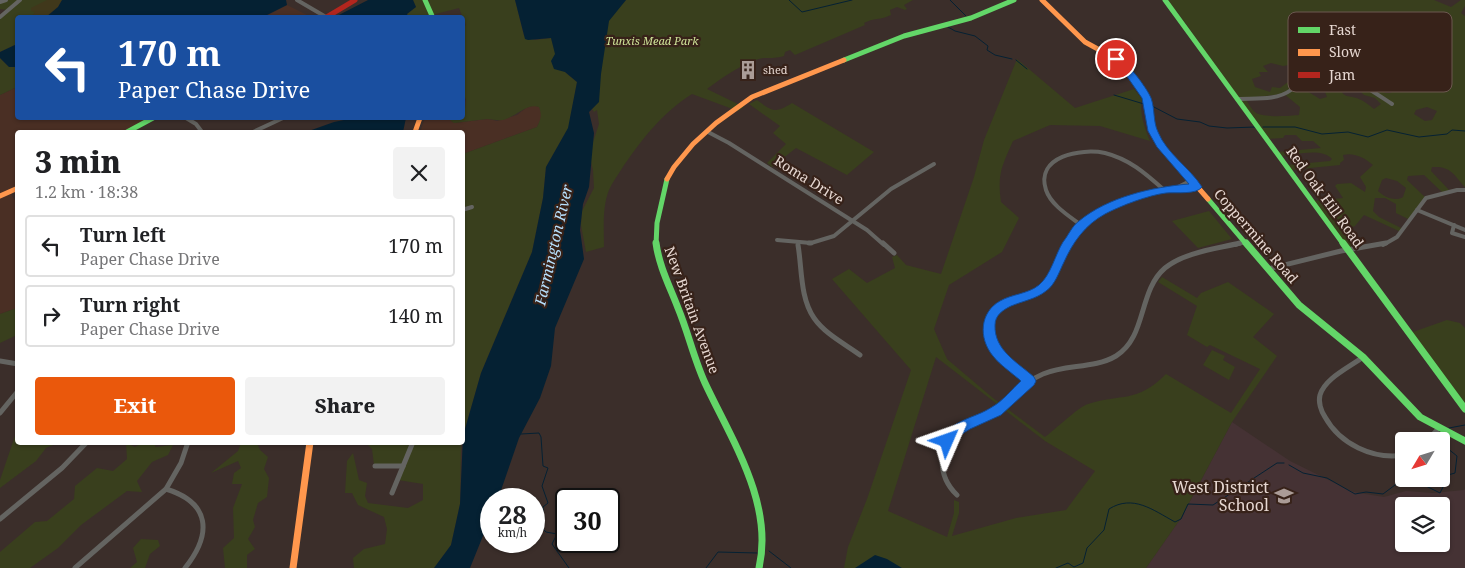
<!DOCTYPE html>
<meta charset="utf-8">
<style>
body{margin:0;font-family:"Noto Serif",serif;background:#f2f2f2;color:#202124;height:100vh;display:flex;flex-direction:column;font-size:19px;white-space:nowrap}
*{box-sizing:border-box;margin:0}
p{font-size:16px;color:#757577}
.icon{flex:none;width:28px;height:28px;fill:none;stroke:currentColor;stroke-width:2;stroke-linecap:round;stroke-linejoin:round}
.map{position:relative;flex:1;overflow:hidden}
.sheet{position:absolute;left:15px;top:130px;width:450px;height:315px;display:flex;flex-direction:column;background:#fff;border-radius:5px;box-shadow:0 1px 4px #0004}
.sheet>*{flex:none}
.guide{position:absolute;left:15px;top:15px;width:450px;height:105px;border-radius:5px;box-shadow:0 1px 4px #0004;background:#1a4fa0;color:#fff;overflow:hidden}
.needle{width:32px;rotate:232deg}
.buttons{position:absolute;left:1395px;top:432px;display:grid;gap:10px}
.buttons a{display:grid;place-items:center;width:55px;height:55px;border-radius:5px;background:#fff;box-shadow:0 1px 4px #0004;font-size:25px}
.speed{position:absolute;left:480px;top:488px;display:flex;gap:10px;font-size:25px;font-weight:700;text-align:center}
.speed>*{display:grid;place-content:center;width:65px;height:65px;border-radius:50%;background:#fff;box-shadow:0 1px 4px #0004;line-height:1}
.speed small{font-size:12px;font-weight:400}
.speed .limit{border:2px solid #111;border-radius:8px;background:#fff;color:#111}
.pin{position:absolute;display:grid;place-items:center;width:42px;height:42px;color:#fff;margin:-21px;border:2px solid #fff;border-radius:50%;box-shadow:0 1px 5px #0007}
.me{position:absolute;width:55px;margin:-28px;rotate:47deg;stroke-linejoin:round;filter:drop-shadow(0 0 4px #0008)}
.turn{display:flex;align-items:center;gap:18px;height:105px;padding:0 20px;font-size:22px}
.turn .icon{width:65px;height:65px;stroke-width:2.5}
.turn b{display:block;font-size:35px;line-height:42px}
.round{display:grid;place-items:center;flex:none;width:52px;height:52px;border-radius:5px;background:#f2f2f2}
.summary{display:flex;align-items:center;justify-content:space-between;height:85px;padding:0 20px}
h1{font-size:30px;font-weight:800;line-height:38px}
.action{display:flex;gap:10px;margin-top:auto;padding:10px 20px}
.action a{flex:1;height:58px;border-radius:5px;background:#ea580c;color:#fff;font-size:20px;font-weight:800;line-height:58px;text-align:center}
.action a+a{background:#f2f2f2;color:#202124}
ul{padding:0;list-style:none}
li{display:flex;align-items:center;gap:15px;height:62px;margin:0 10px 8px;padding:0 10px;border:2px solid #e0e0e0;border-radius:5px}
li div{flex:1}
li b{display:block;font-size:19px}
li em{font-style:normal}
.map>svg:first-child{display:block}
</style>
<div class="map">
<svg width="1465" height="568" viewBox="0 0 1465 568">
<rect width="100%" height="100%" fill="#3b2e2a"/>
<!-- built -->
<g fill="#4a2f24">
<path d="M287 5 311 17 263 18Z"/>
<path d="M17 87 18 118H153L126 132H18L17 188 10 192 17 204V308L0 314V95Z"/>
<path d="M534 105 539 107 541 111V119L537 127 463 154 462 132H420L425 118H450L454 123 488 119 497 121 517 115 526 108Z"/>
</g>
<!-- education -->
<path fill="#453234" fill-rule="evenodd" d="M1232 422 1290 461 1353 492 1384 497 1406 491 1433 493 1464 490 1465 489V568H1146L1181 518ZM1404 506H1441V544H1404Z"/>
<!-- green -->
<g fill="#393f1d" fill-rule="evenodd">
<path d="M0 0H62L46 17 18 18 17 44 0 52V15L7 10 0 9Z"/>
<path d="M413 0H515L524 36 535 40 551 38 556 54 565 72 577 82 570 119 575 128 566 132 546 167 543 198 532 252 481 373 463 436 462 197 465 189 463 182V154L537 127C541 119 542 115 539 107 528 103 517 115 506 119 499 122 494 119 487 119 476 120 465 122 454 123L451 121 450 118H462L463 110 465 108 466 99 462 94V27L466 25 459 8 432 15 433 17H408L407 14 416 7Z"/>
<path d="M626 0H913L904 5 907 9 905 10 897 7 890 10 891 15C881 20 873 18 864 23L865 25 795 55 790 50 785 52 784 56C776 58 773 58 765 58 750 58 719 80 707 89L744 107 738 111 692 94C663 112 640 141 621 170 617 176 612 183 609 190 602 207 604 229 604 247L586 252 581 225 582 211 594 188 593 170 589 154 599 124 597 110 594 112 592 109 595 106 606 21Z"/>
<path d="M1165 0H1434L1451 7 1461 0H1465V6L1461 13 1465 16V187C1453 174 1451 166 1432 167L1431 171 1450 191 1443 193 1424 175 1408 176 1407 180 1426 198 1410 220 1396 213V204L1385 198H1375L1373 211 1379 217 1403 229 1401 232 1364 215 1355 226 1344 230 1360 248 1348 250 1313 201 1343 198 1335 186 1337 184 1351 183 1365 192 1366 187 1360 177 1373 165C1365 158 1354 152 1343 155L1344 160 1340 163V165L1290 170 1287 165 1330 161 1332 159C1322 147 1295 155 1280 156L1277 152 1321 148 1313 141H1302L1296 135H1285L1283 138 1268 139 1176 10H1172ZM1341 59 1346 60 1354 69 1361 66C1369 69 1375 72 1379 78L1385 80 1399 88 1390 93H1386L1355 75 1350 76 1348 79 1336 75 1333 67 1335 63ZM1271 63 1283 66 1294 64 1306 75 1301 79 1325 92 1327 97 1320 99 1297 85 1288 82 1280 88 1272 87 1270 92 1255 87 1252 79 1261 76 1259 72H1268L1263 66ZM1346 83 1357 88 1364 95 1375 98 1381 104 1374 109C1369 105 1364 101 1359 99 1350 95 1342 99 1340 86ZM1284 94 1300 107 1299 115C1290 116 1261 118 1255 112 1251 109 1248 102 1245 98ZM1427 107 1437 111 1432 120 1425 121 1414 114 1416 110ZM1386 178 1397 181 1406 188 1403 197C1396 202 1384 197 1378 191L1382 180Z"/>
<path d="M0 58 9 67H18L17 87 0 95Z"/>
<path d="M1017 59 1075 108 1134 89 1142 99C1139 113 1145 129 1150 141L1100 126 1050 125 1013 141C1002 166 997 174 1001 202L1019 218 1002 252 949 285 934 329 947 359 993 398 1045 437C1055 430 1078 407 1088 404 1122 393 1136 404 1166 374L1231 413 1260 369 1210 345 1207 347 1187 335 1197 306 1158 282 1162 277 1197 298 1201 293 1228 282 1274 314 1253 337 1277 356 1232 422 1181 518 1146 568H844L848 547 867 499 911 370 832 279 849 269 867 283 895 268 892 257 897 255 906 265 941 274 974 177 984 140ZM936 357 1045 441 1095 471 1066 510 1016 518 952 536 959 513V502L954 500V513L947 537 888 511Z"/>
<path d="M757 100C772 111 775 114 792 103L874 152 847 175 796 148 772 167 767 163 786 144 773 133 780 126 749 104Z"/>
<path d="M1209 211 1232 239 1198 248 1172 221Z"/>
<path d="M17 308V335L0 343V314Z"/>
<path d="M1447 320 1460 323 1465 328V409L1410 333Z"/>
<path d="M1212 350 1225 356 1223 360 1235 367 1229 380 1203 365Z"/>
<path d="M17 430 18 442 58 443 46 448 36 461 0 488V480Z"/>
<path d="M126 443 135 447 142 443H156L155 447 173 445 168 455 152 462 137 481 142 492 127 491 81 525 58 548 30 568H0V552L35 522 47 521 74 499 75 486 97 468 113 471 127 459Z"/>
<path d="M241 443H257L260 450 268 457 264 469 269 478 267 497 258 503 253 520 255 527 248 539 255 549 247 555V568H225L223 548 234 538 233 508 242 484H232L234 473 241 468 238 461 211 473 238 451Z"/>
<path d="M366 443 412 445 413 443H461L460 504 451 545 434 568H354L353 558 364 549 385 544 387 529 384 517 358 505 352 493H345L347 461 353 453 359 480 367 483 365 496 368 503 408 508 423 500V484L398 480 403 466 374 465 372 449Z"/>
<path d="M141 539 158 540 160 546 150 554 145 568H130L137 562 133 548Z"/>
</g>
<!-- sand -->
<path fill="#40381b" d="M47 0H62L58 7 46 17H31L35 12 31 11V8Z"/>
<!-- water -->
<g fill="#052133">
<path d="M62 0H286L287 5 263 17H46L58 7Z"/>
<path d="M368 0H413L416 7 407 14 408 17H335Z"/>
<path d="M515 0H626L609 21 601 74 599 102 589 112 594 133 589 187 583 204 580 230 584 259 555 328 551 366 540 398 519 438 498 499H491V516L470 568H434L451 545 460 504 463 436 481 373 532 252 543 198 546 167 568 128 577 82 565 72 554 69 551 61 555 54 551 38 528 40 525 39Z"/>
<path d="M17 44V67H9L0 58V52Z"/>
<path d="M354 118H406L403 132H306L334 122Z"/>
<path d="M875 555 887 559 902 568H855Z"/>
</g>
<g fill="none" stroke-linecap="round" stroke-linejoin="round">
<!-- stream -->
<g stroke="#052133" stroke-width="1">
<path d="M789 0 802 12 852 0"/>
<path d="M950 0 966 16"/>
<path d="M948 27 955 31 975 36 988 46 987 50 995 55 1012 59"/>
<path d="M1016 60 1027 69"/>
<path d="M1114 95 1144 104"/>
<path d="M1152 106 1177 119 1200 122 1209 126 1227 128 1255 127"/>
<path d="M1263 127H1295L1322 134 1348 132 1368 137 1387 130 1419 137 1447 134 1452 130 1465 131"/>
<path d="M1449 428 1465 425"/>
<path d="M521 434 539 433 541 437 543 466 548 468 542 486 548 503 543 507V519L540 526 546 532 557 534 552 544 569 568"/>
<path d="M1289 465 1303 473 1327 478 1355 494 1366 492 1383 494 1403 479 1426 486 1440 493 1444 485 1449 484 1448 475 1455 473 1457 456 1447 448"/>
<path d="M769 551 791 568"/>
<path d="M706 568 718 552 757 553"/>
<path d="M1056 568 1068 563 1074 567 1083 563 1087 548 1104 530 1109 509C1133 494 1153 510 1175 522L1181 519 1188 504 1213 505 1277 463H1284"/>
</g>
<!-- street-far1 -->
<g stroke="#646461" stroke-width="4">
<path d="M297 0 326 17"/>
<path d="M0 2 6 0"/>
<path d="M0 17 20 0"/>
<path d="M1238 99C1255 98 1276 101 1291 90 1297 86 1300 78 1307 75 1337 64 1369 89 1392 104"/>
<path d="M186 118 196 124 202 132"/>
<path d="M253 132 283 118"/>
<path d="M708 132 729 143 867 230 884 245"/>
<path d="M1176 188 1192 180"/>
<path d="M462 210 472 207"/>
<path d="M1417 210 1465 230"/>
<path d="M1081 225C1069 216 1051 205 1046 190 1035 156 1081 148 1105 153 1129 159 1145 173 1163 189"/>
<path d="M1454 225 1452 233 1465 237"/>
<path d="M777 240 811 243 834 236 891 189 934 164"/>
<path d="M1068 245C1086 211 1130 194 1166 189 1176 187 1187 188 1197 187"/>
<path d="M1235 245 1245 242"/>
<path d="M1383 245 1397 237 1426 198 1457 190H1465"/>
</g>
<!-- street -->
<g stroke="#646461" stroke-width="5">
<path d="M809 243H811"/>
<path d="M883 243 894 253"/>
<path d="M798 245C802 268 800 298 814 318 825 334 845 344 860 355"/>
<path d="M1268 269 1341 251 1386 243"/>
<path d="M1363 357C1350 367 1325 378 1320 395 1318 402 1321 411 1325 417 1340 444 1373 460 1404 455"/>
<path d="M0 361 18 364"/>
<path d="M1030 381C1012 367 990 353 989 328 989 318 993 311 1002 306 1014 299 1029 298 1041 289 1054 278 1061 259 1069 243"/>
<path d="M0 413 18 391"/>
<path d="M1427 441 1439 428"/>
<path d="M375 466H403"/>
<path d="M166 489C211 503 212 534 185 568"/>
<path d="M392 493 413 442"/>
<path d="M957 495C938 477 936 446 958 429 971 420 987 419 999 409 1014 398 1025 381 1043 374 1066 364 1094 369 1116 356 1147 337 1138 291 1165 268 1185 252 1216 249 1240 243"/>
<path d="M0 519 62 468 87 442"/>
<path d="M75 568 166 489 181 463 188 442"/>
</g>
<!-- fast-far1 -->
<g stroke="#63d668" stroke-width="5">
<path d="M425 0 433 18"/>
<path d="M1165 0 1344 245"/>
<path d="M844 60 904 36 971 18 1014 0"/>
<path d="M127 132 153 118"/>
<path d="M1208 199 1247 245"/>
<path d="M656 245 657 223 667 179"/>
</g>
<!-- fast -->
<g stroke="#63d668" stroke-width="7">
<path d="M656 243C659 266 670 287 678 308 688 332 694 359 705 383 731 439 774 503 759 568"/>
<path d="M1246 243 1299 305 1363 357 1420 417 1465 441"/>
<path d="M1343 243 1465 409"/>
</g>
<!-- slow-far1 -->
<g stroke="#ff974d" stroke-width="5">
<path d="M1042 0 1085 42 1116 59 1129 73 1146 98 1153 131 1160 144 1208 199"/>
<path d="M415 132 420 118"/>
<path d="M667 179 674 167 693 144 716 123 752 97 844 60"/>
<path d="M0 196 18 188"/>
</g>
<!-- slow -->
<path stroke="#ff974d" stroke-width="7" d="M293 568 310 442"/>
<!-- jam -->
<path stroke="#b3261e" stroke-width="5" d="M325 18 355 0"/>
</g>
<!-- route -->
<path fill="#1a73e8" stroke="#114b97" d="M1116 56C1126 60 1147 88 1151 98 1155 109 1153 122 1158 132 1167 154 1190 168 1202 187 1196 195 1176 192 1166 193 1149 195 1120 206 1105 214 1085 225 1073 242 1064 262 1059 272 1055 285 1046 291 1036 299 1023 301 1011 306 1003 310 995 315 995 325 994 350 1017 362 1034 377L1036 381 1034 385 1001 415 970 429 962 434 952 445 947 447 943 445 941 441C951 419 974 419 992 407 1003 401 1012 389 1021 381 1012 373 1000 365 993 356 978 338 980 312 1000 301 1012 294 1028 294 1039 285 1051 275 1055 255 1063 242 1068 236 1072 226 1079 221 1108 197 1152 187 1189 184L1157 147 1148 131 1142 98 1126 75 1111 59Z"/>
<!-- icons -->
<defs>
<g id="building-bare" transform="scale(1.5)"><path d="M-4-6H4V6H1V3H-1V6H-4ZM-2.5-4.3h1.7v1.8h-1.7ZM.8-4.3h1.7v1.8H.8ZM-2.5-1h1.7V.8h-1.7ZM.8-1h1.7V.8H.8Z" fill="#ab9c97" stroke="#372219" stroke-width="2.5" paint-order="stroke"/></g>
<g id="school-bare" transform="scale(1.5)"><path d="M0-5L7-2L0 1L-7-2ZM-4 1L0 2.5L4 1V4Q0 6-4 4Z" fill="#ab9c97" stroke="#372219" stroke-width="2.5" paint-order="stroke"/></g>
</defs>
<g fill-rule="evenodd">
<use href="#building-bare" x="748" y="70"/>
<use href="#school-bare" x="1284" y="496"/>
</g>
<g text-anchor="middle" stroke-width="4.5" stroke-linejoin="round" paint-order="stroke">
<!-- far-park labels -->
<g font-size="11" font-style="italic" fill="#d0e499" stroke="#372219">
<text x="652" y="45">Tunxis Mead Park</text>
</g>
<!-- far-poi labels -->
<g font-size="11" fill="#e7d8d2" stroke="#372219" text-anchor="start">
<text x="763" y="74">shed</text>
</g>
<!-- street labels -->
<g font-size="14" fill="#e7d8d2" stroke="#372219">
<text transform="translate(809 180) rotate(32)" y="5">Roma Drive</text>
<text transform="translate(1325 197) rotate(54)" y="5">Red Oak Hill Road</text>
<text transform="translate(1256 236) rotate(49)" y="5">Coppermine Road</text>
<text transform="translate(692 310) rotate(70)" y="5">New Britain Avenue</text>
</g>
<!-- water labels -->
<g font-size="15" font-style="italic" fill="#b7e0fe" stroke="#372219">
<text transform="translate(554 245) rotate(-77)" y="5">Farmington River</text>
</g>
<!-- near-poi labels -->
<g font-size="16" fill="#e7d8d2" stroke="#372219" text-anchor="end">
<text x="1269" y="493">West District<tspan x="1269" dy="18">School</tspan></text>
</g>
</g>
<!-- legend -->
<rect x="1288" y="12" width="164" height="80" rx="8" fill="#372219" stroke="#6c5950" stroke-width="1"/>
<rect x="1298" y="27" width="22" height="6" fill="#63d668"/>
<rect x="1298" y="49" width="22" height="7" fill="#ff974d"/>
<rect x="1298" y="72" width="22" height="6" fill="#b3261e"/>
<g font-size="14" fill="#e7d8d2">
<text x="1329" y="35">Fast</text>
<text x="1329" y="57">Slow</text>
<text x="1329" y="80">Jam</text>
</g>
</svg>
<div class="buttons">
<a><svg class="needle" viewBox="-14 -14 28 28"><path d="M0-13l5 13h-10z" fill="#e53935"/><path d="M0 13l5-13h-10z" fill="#757577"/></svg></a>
<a><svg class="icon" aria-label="layers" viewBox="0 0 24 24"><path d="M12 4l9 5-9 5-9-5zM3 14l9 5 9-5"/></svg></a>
</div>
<div class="speed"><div>28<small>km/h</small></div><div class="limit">30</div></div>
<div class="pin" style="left:1116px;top:59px;background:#d93025"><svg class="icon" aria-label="arrive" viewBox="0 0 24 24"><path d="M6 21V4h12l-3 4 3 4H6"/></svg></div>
<svg class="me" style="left:947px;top:441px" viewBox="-20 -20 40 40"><path d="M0-17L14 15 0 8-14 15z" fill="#1a73e8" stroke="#fff" stroke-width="4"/></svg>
<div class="guide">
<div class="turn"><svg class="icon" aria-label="left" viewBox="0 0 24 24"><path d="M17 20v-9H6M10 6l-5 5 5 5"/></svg><div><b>170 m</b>Paper Chase Drive</div></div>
</div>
<section class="sheet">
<div class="summary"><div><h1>3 min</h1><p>1.2 km · 18:38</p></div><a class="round"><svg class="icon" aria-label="close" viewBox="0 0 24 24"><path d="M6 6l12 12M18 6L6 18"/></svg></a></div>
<ul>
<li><svg class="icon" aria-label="left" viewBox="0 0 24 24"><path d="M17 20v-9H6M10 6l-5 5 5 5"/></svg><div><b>Turn left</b><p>Paper Chase Drive</p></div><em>170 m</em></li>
<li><svg class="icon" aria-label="right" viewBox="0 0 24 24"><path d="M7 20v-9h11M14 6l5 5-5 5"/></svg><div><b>Turn right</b><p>Paper Chase Drive</p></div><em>140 m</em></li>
</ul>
<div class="action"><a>Exit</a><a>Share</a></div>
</section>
</div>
